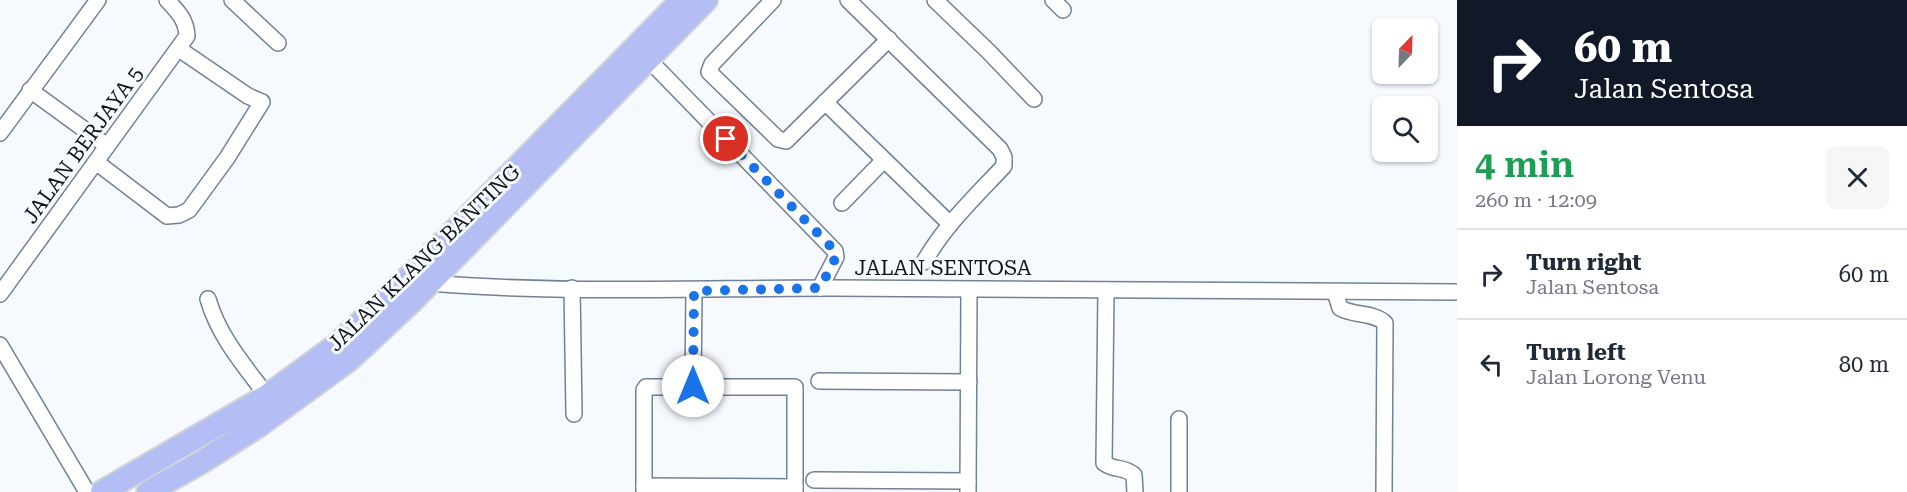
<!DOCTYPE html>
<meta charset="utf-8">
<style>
body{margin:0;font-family:"Roboto Serif",serif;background:#f6f6f7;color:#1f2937;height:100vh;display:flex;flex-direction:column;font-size:22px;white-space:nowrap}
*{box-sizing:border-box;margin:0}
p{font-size:20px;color:#747a83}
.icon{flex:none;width:33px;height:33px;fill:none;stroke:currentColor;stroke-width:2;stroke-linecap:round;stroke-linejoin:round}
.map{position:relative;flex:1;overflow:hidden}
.sheet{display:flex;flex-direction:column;background:#fff;width:450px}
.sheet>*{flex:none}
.top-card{background:#111827;color:#fff;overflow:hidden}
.needle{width:39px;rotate:23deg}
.tools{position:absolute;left:1372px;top:18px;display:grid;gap:12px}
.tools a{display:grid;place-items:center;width:66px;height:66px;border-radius:9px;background:#fff;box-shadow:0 2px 4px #0004;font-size:30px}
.pin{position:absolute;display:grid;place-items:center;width:51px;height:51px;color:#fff;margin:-26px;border:3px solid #fff;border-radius:50%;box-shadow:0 2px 6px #0007}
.me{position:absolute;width:66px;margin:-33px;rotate:0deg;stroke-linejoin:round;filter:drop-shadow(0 0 4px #0008)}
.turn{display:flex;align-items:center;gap:21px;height:126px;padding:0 18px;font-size:27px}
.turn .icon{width:78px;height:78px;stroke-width:2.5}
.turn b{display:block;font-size:42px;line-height:51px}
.round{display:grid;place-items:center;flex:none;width:63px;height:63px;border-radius:9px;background:#f6f6f7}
.overview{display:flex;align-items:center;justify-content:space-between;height:102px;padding:0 18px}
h1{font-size:36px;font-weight:600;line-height:45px;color:#1e9e55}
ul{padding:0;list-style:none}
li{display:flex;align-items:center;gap:18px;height:90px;padding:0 18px;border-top:2px solid #e0e1e3}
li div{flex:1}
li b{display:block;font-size:22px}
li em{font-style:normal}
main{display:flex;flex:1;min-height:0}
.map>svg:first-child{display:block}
</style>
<main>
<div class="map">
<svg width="1457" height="492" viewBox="0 0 1457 492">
<rect width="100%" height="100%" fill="#f6faff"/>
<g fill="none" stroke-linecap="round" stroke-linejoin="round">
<!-- minor casing -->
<g stroke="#6f8297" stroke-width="18">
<g id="minor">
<path d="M232 0 278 43"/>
<path d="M773 0 712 64 709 72 778 139 786 141 889 39"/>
<path d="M848 0 1000 149 1004 157V166C975 197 945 225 924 262"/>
<path d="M935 0 989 52 1034 99"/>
<path d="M1053 0 1063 10"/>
<path d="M648 59 835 251 836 257 820 288"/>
<path d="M30 90 107 146"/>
<path d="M825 102 950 224"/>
<path d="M0 133 98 0"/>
<path d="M96 162 167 216 179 215 189 210 227 158 262 102 248 96 179 49"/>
<path d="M842 203 884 160"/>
<path d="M430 283C564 294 698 288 832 288 1041 289 1249 291 1457 292"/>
<path d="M572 288 574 414"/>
<path d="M1106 290 1104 463C1115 471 1124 466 1134 475L1135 492"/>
<path d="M1335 292 1340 308C1354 316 1373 312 1385 323L1384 492"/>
<path d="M0 294 187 36C186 19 178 12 167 0"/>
<path d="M208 299C219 337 244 365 267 396"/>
<path d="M0 345 87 492"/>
<path d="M819 381 969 382"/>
<path d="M693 386 694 291"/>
<path d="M1179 419V492"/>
<path d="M814 480 968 481"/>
<path d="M644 486 795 487"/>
<path d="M644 492V390L646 387H795V492"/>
<path d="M968 492 969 290"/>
</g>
</g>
<!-- highway casing -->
<g stroke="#d3d5d6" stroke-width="26">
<g id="highway">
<path d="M102 492 267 396 334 347 399 287 682 0"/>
<path d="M148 492 200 463 258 426 350 359 412 301 706 0"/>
</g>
</g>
<!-- minor -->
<use href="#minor" stroke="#fff" stroke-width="15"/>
<!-- highway -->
<use href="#highway" stroke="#b3bef4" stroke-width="22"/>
</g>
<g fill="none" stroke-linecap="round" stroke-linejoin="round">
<!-- route -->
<path stroke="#1a73e8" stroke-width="10" stroke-dasharray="0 18" d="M693 386 694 291 820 288 836 257 835 251 726 139"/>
</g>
<g text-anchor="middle" stroke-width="6" stroke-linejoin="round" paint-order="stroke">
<!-- street labels -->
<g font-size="21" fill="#0d141c" stroke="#f6faff">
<text transform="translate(83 145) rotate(-54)" y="7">JALAN BERJAYA 5</text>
<text transform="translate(424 258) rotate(-44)" y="7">JALAN KLANG BANTING</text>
<text x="943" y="275">JALAN SENTOSA</text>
</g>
</g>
</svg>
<div class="tools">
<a><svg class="needle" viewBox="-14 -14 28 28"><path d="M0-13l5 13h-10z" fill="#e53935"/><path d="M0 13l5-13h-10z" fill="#747a83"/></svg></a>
<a><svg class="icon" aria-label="search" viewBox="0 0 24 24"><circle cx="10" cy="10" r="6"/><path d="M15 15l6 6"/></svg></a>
</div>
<div class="pin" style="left:726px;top:139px;background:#d93025"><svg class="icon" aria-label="arrive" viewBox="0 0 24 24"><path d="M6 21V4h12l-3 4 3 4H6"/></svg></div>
<svg class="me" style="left:693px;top:386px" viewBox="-20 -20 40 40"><circle r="19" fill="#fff"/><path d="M0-13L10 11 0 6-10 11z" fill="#1a73e8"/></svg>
</div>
<section class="sheet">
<div class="top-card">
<div class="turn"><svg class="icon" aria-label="right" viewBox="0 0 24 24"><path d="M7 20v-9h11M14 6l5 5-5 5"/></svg><div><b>60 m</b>Jalan Sentosa</div></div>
</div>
<div class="overview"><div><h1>4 min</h1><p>260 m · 12:09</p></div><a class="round"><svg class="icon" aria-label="close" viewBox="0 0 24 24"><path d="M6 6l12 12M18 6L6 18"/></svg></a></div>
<ul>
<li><svg class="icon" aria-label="right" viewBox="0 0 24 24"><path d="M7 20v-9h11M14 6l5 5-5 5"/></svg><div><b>Turn right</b><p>Jalan Sentosa</p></div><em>60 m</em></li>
<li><svg class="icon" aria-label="left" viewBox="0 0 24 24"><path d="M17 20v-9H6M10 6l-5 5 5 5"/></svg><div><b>Turn left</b><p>Jalan Lorong Venu</p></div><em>80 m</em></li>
</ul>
</section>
</main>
